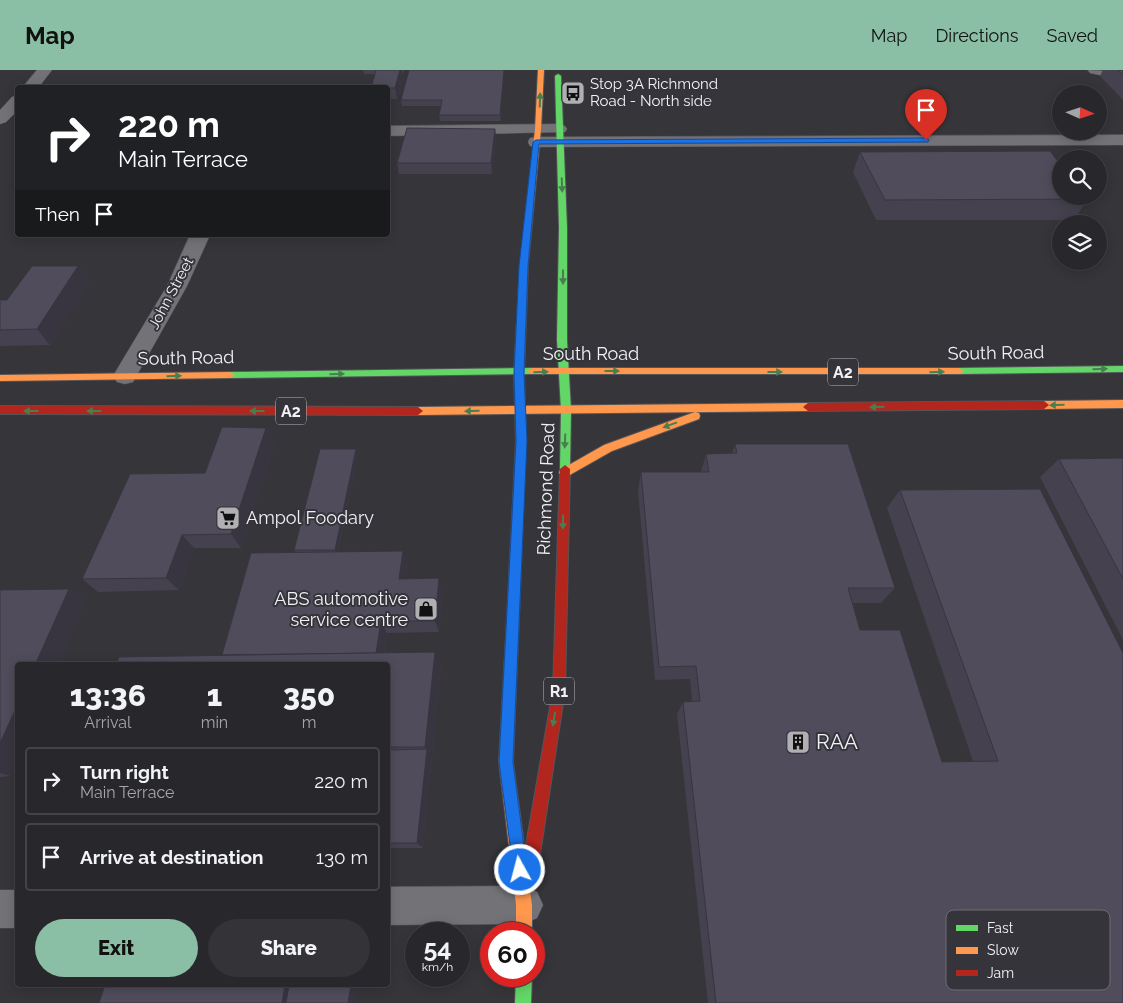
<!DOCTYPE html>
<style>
body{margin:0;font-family:Raleway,sans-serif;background:#343438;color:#f1f3f6;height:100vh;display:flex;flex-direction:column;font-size:19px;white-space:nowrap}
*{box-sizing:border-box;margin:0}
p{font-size:16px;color:#a5a6a9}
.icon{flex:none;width:28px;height:28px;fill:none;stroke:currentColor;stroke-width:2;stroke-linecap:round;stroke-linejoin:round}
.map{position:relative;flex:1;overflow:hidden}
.side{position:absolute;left:15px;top:592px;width:375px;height:325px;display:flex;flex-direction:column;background:#28282c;border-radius:5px;box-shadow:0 2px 12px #0003,0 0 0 1px #444448}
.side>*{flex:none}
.hud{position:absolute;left:15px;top:15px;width:375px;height:152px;border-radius:5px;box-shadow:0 2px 12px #0003,0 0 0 1px #444448;background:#202124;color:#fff;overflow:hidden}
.needle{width:32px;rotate:93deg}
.fabs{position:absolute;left:1052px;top:15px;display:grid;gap:10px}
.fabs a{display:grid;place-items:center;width:55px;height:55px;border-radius:50%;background:#28282c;box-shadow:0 2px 12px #0003,0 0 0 1px #444448;font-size:25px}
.speed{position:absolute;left:405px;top:852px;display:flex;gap:10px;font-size:25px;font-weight:700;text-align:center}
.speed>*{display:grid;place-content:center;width:65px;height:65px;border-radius:50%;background:#28282c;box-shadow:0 2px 12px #0003,0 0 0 1px #444448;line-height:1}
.speed small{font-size:12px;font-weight:400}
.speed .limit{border:8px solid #d22;background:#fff;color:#111}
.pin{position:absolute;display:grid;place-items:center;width:42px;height:42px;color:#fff;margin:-51px -21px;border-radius:50% 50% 50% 0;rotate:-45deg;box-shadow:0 0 5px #0007}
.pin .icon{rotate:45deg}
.me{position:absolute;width:55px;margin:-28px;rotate:353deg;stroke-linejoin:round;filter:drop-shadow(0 0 4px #0008)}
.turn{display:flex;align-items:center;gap:18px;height:105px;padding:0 20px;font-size:22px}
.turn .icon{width:65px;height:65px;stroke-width:2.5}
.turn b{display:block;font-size:35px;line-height:42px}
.then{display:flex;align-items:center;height:48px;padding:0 20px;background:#0003;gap:10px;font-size:19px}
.eta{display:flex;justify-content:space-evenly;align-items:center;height:85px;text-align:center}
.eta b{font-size:30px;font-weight:800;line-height:35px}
.action{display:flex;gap:10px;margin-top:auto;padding:10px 20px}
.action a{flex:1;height:58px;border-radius:30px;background:#8abfa5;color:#111;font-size:20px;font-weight:800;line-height:58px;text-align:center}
.action a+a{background:#343438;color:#f1f3f6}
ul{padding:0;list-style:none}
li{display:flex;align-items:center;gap:15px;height:68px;margin:0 10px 8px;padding:0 10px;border:2px solid #444448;border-radius:5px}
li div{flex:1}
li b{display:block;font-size:19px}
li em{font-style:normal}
header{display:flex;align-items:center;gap:30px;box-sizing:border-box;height:70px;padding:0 25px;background:#8abfa5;color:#111}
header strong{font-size:24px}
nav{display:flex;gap:28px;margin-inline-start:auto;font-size:18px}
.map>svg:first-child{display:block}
</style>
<header>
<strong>Map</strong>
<nav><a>Map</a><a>Directions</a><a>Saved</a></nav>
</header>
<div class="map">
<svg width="1123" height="933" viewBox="0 0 1123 933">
<rect width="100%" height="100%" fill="#36353a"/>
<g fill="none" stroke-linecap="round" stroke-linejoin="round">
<!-- street casing -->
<g stroke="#555458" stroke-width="1">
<g id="street">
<path d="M37 0H52L38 18H22Z"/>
<path d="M1088 0 1123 2V10L1090 3Z"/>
<path d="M18 25V40L6 52 0 54V40L12 27Z"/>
<path d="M559 54 565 56 567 59 565 62 388 66V56Z"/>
<path d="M1123 65V75L536 77 530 76 528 72 530 68 536 67Z"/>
<path d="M190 165H210L187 216 133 312 125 314 117 312 113 306 167 216Z"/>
<path d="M524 816 537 822 543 835 537 848 524 854 388 855V817Z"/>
<rect x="0" y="820" width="18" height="38"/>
</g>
</g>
<!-- fast casing -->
<g stroke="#555458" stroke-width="2">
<g id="fast">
<path d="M558 4 561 6 567 158V270L571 340 570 399 565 403 560 399 561 340 557 270 559 158 555 6Z"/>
<path d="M1123 296V302L959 304 954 301 959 298Z"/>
<path d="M532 298 537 301 532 304 230 308 225 305 230 302Z"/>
<path d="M516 906H532L531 933H515Z"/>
</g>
</g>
<!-- slow casing -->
<g stroke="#555458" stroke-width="2">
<g id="slow">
<path d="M538 0H544L541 59 528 195 524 303 519 306 514 303 520 195 535 59Z"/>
<path d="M532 298H959L964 301 959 304H532L527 301Z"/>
<path d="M230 302 235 305 230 308 0 311V305Z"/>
<path d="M1123 330V338L1044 339 1039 335 1044 331Z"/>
<path d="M808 333 813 337 808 341 418 345 413 341 418 337Z"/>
<path d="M695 342 699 343 700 346 699 349 612 381 568 406 564 407 559 403 560 400 604 375Z"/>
<path d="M513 541 517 543 519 547 513 692 532 835V864H516V835L499 692 507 547 509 543Z"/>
</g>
</g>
<!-- jam casing -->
<g stroke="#555458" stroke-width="2">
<g id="jam">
<path d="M519 300 524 303 526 371 519 547 517 551 513 553 509 551 507 547 516 371 514 303Z"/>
<path d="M1044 331 1049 335 1044 339 808 341 803 337 808 333Z"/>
<path d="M0 336 418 337 423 341 418 345 0 344Z"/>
<path d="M565 395 570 399 565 620 537 804 534 809 529 812 524 809 521 804 553 620 560 399Z"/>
</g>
</g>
<!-- street -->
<use href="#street" fill="#737276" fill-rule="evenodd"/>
<!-- fast -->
<use href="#fast" fill="#63d668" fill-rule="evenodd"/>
<!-- slow -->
<use href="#slow" fill="#ff974d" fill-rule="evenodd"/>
<!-- jam -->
<use href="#jam" fill="#b3261e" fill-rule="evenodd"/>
</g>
<!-- wall -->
<g fill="#45414e">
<path d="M363 0H404L403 4V6L397 29H388V18L375 4H364Z"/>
<path d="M504 0 501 51H440L439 45 441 36H402L401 30Z"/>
<path d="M1103 0H1123V30L1100 6Z"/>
<path d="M495 59 496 70 492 104H399L397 93Z"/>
<path d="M860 82 1088 129 1074 150H876L853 102Z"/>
<path d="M78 196 89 212 50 275 0 276V230H7Z"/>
<path d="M266 358 275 373 241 478H194L179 520 98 522 82 509 205 403Z"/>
<path d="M735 374 895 518 881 533H853L860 560 942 692 973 691 887 438 900 420 1123 933H708L677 644 683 632 692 631 690 609 655 610 638 421 641 402H701L706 384 732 383Z"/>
<path d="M356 379 358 384 338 482 403 481 408 494 406 509 443 521 439 562 387 563 385 583 441 596 423 778H388V595L294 480Z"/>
<path d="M1123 388V570L1040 407 1059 389Z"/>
<path d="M0 520 85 531 11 706 0 707Z"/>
</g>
<!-- shaded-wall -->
<g fill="#383540">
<path d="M400 0H402L403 6 397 29 395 18Z"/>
<path d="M504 0V3L501 51 500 45Z"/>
<path d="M495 59 496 70 492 104 491 93Z"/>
<path d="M78 196 89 212 50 275 37 259Z"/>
<path d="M266 358 275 373 241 478 231 464Z"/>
<path d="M356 379 358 384 337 485 335 480Z"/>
<path d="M182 465 194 478 179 520 166 508Z"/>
<path d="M403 481 408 494 404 521 399 509Z"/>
<path d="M439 508 443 521 439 562 435 551Z"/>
<path d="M69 519 85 531 58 595H35Z"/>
<path d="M381 551 387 563 383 595 376 586Z"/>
<path d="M435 582 441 596 423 778 417 773 427 679 425 677Z"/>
<path d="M18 634V690L11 706 0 703V673Z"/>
<path d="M285 915H298L294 933H282Z"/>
<path d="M351 915H357L355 933H348Z"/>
</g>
<!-- building -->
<g fill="#504c5b" stroke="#383540">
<path d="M376 0H400L395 18H371Z"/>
<path d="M409 0H504L500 45H439L442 30H401Z"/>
<path d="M1118 0H1123V5Z"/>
<path d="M407 58 495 59 491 93H397Z"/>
<path d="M1050 81 1061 95V126H1086L1088 129 885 130 860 82Z"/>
<path d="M32 196H78L37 259 0 260V230H7Z"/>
<path d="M222 357 266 358 231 464 182 465 166 508 82 509 130 404 205 403Z"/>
<path d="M735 374H848L895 518H848L860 560H900L942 692 998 691 900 420 1040 419 1123 583V933H716L683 632 700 631 696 596 659 597 641 402H709L706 384 737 383Z"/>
<path d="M320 379H356L335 480H294Z"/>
<path d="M1123 388V509L1059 389Z"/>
<path d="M403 481 399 509 439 508 435 551H381L376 583 222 585 251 483Z"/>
<path d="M69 519 35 595H18V634L0 673V520Z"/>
<path d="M435 582 425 677H388V595H116L119 587Z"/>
<path d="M427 679 417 773H388V680Z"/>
<path d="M105 915H285L282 933H99Z"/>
<path d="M289 915H351L348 933H286Z"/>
</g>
<!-- one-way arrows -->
<defs><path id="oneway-solid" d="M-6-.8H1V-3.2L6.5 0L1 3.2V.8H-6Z" transform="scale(1.25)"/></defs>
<g fill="#4a7d4f">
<use href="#oneway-solid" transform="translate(540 30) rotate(-88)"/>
<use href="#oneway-solid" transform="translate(562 115) rotate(88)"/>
<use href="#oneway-solid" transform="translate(563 207) rotate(90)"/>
<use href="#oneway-solid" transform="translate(1100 299) rotate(-1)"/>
<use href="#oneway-solid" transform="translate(612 301)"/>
<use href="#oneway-solid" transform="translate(541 302) rotate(-2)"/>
<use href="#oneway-solid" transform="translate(775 302)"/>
<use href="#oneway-solid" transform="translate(937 302) rotate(-1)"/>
<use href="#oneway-solid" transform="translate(337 304) rotate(-1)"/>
<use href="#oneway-solid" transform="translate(174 306) rotate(-1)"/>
<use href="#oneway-solid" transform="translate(1057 335) rotate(179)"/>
<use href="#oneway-solid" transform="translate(877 337) rotate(179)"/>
<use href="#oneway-solid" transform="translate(31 341) rotate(-180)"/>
<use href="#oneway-solid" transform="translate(94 341) rotate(180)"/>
<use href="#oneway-solid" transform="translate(257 341) rotate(-180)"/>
<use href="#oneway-solid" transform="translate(472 341) rotate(179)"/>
<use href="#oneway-solid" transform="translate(670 355) rotate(160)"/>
<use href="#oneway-solid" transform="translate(565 371) rotate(92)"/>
<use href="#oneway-solid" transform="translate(563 452) rotate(91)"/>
<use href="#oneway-solid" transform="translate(554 649) rotate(99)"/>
</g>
<!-- route -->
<path fill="#1a73e8" stroke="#114b97" d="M926 68 929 70 928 72 539 74 528 196 524 303 527 371 513 692 527 800 525 805 520 807 514 805 499 692 516 371 514 303 519 196 533 72 536 70Z"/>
<!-- icons -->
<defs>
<g id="bus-square" transform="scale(1.25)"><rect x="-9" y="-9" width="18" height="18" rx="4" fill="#b0afb3" stroke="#35343b"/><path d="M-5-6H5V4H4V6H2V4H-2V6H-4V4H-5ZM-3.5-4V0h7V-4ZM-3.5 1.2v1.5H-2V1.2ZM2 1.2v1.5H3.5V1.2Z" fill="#111"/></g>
<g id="supermarket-square" transform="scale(1.25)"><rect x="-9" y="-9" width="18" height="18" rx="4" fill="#b0afb3" stroke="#35343b"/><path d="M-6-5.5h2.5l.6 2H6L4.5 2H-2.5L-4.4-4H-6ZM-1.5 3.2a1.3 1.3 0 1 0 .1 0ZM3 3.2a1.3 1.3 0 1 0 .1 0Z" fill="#111"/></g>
<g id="shop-square" transform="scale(1.25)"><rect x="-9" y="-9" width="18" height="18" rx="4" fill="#b0afb3" stroke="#35343b"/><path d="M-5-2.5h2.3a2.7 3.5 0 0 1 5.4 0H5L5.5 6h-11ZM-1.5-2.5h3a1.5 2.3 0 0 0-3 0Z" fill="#111"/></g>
<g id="building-square" transform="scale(1.25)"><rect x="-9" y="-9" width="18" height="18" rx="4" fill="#b0afb3" stroke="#35343b"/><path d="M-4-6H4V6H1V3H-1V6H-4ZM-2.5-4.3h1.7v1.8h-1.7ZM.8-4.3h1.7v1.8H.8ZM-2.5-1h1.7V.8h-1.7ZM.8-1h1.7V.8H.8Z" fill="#111"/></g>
</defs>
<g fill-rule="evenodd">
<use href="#bus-square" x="573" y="23"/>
<use href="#supermarket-square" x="228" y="448"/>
<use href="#shop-square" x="426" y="539"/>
<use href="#building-square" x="798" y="672"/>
</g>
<g text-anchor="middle" stroke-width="4" stroke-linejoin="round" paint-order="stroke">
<!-- far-poi labels -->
<g font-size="15" fill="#f1f0f4" stroke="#35343b" text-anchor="start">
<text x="590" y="19">Stop 3A Richmond<tspan x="590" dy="17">Road - North side</tspan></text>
</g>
<!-- far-street labels -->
<g font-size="15" fill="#f1f0f4" stroke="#35343b">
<text transform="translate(171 223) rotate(-62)" y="5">John Street</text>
</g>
<!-- shield labels -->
<g fill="#35343b" stroke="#b9b8bc" stroke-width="1">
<rect x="828" y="288.5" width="30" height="27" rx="4"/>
<rect x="276" y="327.5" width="30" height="27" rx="4"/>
<rect x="544" y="607.5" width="30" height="27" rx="4"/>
</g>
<g font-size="16" font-weight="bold" fill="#f1f0f4">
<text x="843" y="308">A2</text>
<text x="291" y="347">A2</text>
<text x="559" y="627">R1</text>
</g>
<!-- street labels -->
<g font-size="18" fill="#f1f0f4" stroke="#35343b">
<text transform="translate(996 283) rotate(-1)" y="6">South Road</text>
<text x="591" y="290">South Road</text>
<text transform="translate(186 288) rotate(-1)" y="6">South Road</text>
<text transform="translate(546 419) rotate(-88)" y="6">Richmond Road</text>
</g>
<!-- poi labels -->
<g font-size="18" fill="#f1f0f4" stroke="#35343b" text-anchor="start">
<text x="246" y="454">Ampol Foodary</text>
<text x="408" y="535" text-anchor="end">ABS automotive<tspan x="408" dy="21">service centre</tspan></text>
</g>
<!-- near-poi labels -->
<g font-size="21" fill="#f1f0f4" stroke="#35343b" text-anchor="start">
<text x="816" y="679">RAA</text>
</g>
</g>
<!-- legend -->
<rect x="946" y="840" width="164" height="80" rx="8" fill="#35343b" stroke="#6d6c72" stroke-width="1"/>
<rect x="956" y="855" width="22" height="6" fill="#63d668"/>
<rect x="956" y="877" width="22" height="7" fill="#ff974d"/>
<rect x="956" y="900" width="22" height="6" fill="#b3261e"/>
<g font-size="14" fill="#f1f0f4">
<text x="987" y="863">Fast</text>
<text x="987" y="885">Slow</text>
<text x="987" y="908">Jam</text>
</g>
</svg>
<div class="fabs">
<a><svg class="needle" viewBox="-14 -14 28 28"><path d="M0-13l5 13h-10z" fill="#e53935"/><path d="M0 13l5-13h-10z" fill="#a5a6a9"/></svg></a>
<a><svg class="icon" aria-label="search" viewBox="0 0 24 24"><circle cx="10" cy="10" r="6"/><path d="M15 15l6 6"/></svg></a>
<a><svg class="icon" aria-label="layers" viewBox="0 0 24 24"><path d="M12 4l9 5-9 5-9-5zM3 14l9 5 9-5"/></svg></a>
</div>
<div class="speed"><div>54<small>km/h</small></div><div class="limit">60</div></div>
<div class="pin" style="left:926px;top:70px;background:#d93025"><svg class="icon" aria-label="arrive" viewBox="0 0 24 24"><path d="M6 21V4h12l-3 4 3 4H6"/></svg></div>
<svg class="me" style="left:520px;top:800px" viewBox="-20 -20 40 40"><circle r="17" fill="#1a73e8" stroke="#fff" stroke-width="3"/><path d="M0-11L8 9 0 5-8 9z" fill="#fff"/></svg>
<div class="hud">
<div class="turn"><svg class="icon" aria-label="right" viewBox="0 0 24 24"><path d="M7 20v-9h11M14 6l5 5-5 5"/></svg><div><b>220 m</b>Main Terrace</div></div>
<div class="then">Then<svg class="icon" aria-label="arrive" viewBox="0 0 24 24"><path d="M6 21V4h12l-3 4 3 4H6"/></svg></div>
</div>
<section class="side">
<div class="eta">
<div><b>13:36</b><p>Arrival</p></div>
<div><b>1</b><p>min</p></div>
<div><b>350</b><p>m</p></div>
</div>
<ul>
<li><svg class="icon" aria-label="right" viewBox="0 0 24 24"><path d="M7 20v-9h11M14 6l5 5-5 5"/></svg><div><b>Turn right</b><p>Main Terrace</p></div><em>220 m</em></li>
<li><svg class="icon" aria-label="arrive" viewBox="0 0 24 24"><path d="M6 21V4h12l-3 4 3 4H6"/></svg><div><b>Arrive at destination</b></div><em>130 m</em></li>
</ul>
<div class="action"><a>Exit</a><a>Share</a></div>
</section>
</div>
